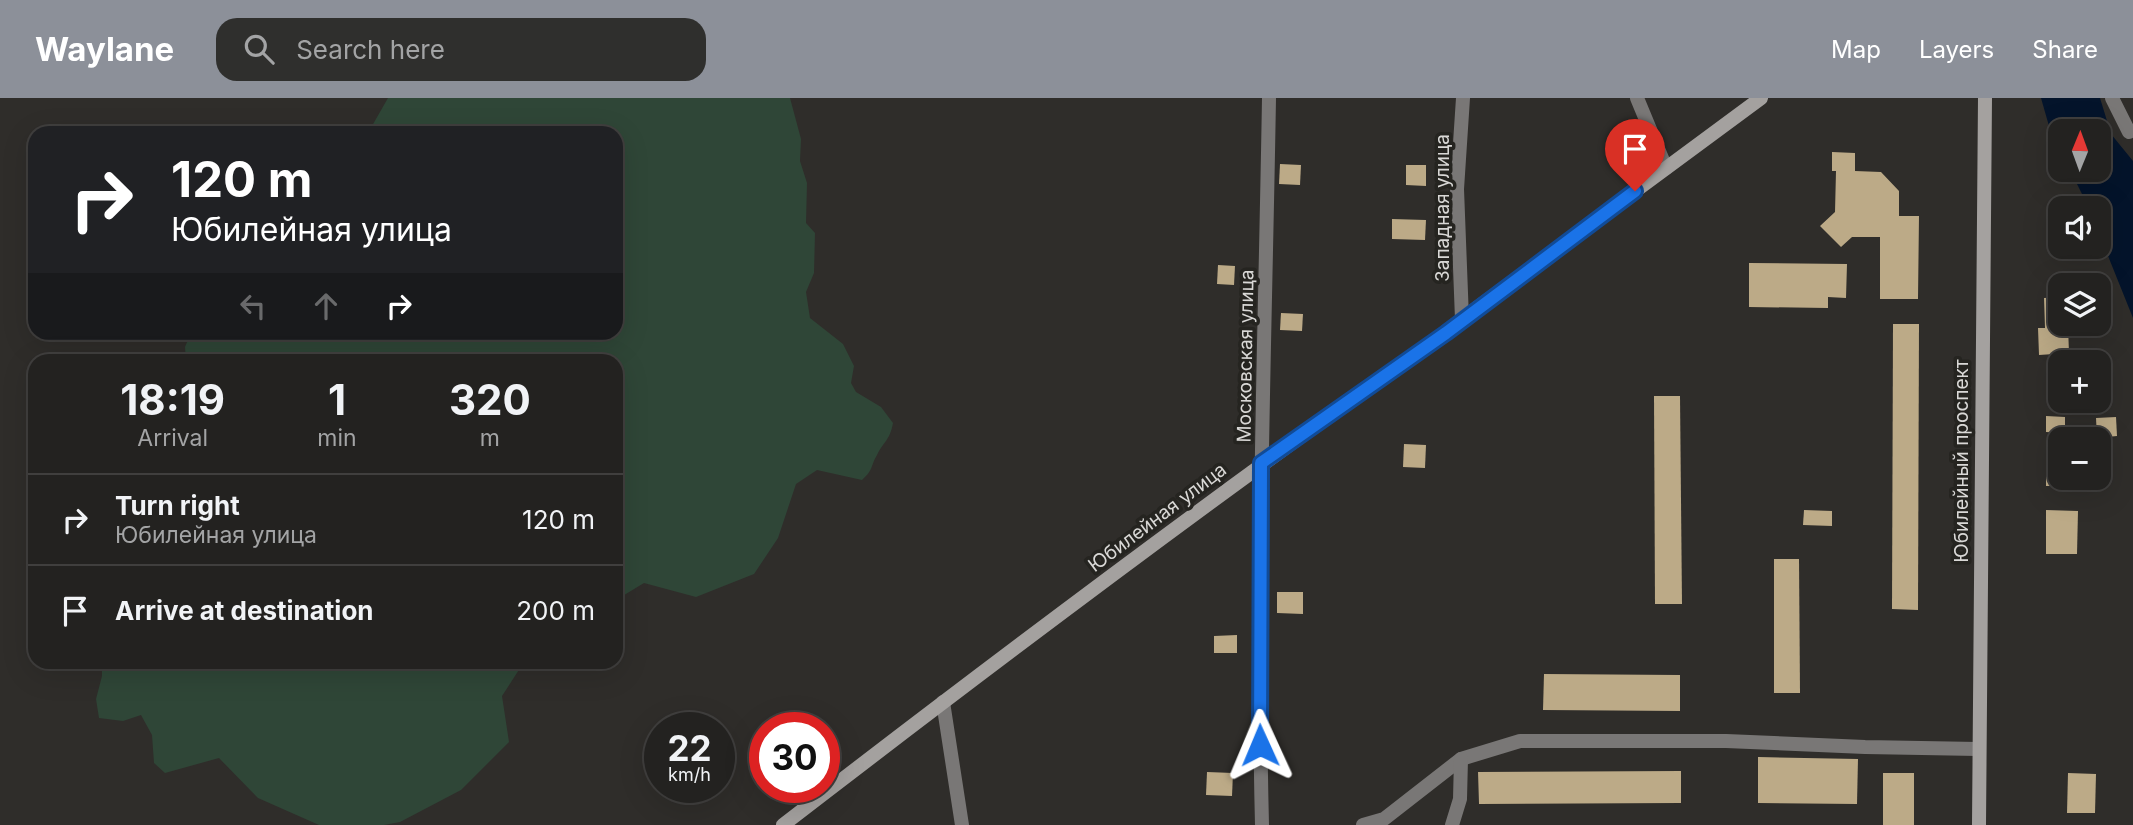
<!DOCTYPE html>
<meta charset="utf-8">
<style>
body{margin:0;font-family:Inter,sans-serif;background:#2f2f2d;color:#f1f3f6;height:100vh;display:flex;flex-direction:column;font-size:26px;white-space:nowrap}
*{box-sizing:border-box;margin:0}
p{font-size:23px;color:#a3a4a5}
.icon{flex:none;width:38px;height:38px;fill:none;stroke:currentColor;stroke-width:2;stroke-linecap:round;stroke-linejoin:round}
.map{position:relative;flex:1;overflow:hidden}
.drawer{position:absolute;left:28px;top:256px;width:595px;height:315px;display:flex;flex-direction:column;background:#232220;border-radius:21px;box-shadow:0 7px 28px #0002,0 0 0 2px #403f3e}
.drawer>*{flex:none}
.hud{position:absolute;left:28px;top:28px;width:595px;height:214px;border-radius:21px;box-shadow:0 7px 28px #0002,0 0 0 2px #403f3e;background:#202124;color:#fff;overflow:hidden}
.needle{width:46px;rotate:1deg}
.tools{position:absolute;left:2048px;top:21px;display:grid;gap:14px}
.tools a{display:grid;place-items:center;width:63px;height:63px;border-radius:14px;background:#232220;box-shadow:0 7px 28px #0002,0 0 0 2px #403f3e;font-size:35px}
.speed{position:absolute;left:644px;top:614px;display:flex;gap:14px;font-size:35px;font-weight:700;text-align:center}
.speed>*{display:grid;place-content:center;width:91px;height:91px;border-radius:50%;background:#232220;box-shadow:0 7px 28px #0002,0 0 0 2px #403f3e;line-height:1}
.speed small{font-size:18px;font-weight:400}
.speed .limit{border:10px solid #d22;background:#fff;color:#111}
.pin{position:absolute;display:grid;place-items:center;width:60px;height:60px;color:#fff;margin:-72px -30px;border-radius:50% 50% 50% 0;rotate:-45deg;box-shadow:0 0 7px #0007}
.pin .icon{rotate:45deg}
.me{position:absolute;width:77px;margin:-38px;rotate:359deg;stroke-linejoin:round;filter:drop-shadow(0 0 5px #0008)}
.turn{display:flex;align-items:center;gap:24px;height:147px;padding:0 28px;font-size:32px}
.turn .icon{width:91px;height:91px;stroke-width:2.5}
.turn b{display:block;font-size:49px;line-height:60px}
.lanes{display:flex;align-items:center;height:66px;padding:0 28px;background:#0003;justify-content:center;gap:35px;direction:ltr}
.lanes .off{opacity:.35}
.eta{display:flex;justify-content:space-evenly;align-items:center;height:119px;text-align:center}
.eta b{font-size:42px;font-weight:700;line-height:49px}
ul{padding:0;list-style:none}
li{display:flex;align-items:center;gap:21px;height:91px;padding:0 28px;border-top:2px solid #403f3e}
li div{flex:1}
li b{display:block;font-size:26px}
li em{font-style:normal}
header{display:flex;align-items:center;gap:42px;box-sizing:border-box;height:98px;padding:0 35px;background:#8c9099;color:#fff}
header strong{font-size:33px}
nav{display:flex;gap:38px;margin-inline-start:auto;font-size:24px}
.search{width:490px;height:63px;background:#2f2f2d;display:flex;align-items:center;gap:18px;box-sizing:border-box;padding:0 24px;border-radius:21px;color:#a3a4a5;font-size:26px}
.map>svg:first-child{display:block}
</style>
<header>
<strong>Waylane</strong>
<div class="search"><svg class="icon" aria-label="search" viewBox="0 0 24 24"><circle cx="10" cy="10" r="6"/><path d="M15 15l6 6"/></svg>Search here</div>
<nav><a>Map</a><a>Layers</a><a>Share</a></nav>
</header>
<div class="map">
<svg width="2133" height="727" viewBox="0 0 2133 727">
<rect width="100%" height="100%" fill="#2f2d2a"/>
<!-- green -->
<g fill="#2f4637">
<path d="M388 0H790L801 41 800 63 807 85 806 125 815 135 814 175 806 194 810 220 843 246 854 268 851 285 856 294 881 309 893 325C890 342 884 343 877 357 870 369 874 371 862 382L817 372 796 386 778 440 754 476 696 499 644 485 616 502V262H186L185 249 191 235 616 234V35H368Z"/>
<path d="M102 564H524L502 598 509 644 461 692 400 724 384 727H319L258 700 219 660 165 675 154 665 152 637 141 617 123 623 99 620 96 601 102 578Z"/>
</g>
<!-- water -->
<path fill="#04142b" d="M2041 0H2100L2111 36 2133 63V220L2098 133V110H2089L2070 72H2098V33H2060V50L2049 28Z"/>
<!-- building -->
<g fill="#bcaa87">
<path d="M1832 54 1855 55V73L1881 74 1899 93V118H1919L1918 201H1880V139H1852L1841 149 1820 128 1835 114 1836 73H1832Z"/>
<path d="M1280 66 1301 67 1300 87 1279 86Z"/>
<path d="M1406 67H1426V88L1406 87Z"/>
<path d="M1392 121 1426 122 1425 142 1392 141Z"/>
<path d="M1749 165 1847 166 1846 200 1828 199V210L1749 209Z"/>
<path d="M1218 167 1235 168 1234 187 1217 186Z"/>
<path d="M2060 199V229L2068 228 2069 255 2039 257 2038 230H2045L2044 200Z"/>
<path d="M1281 215 1303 216 1302 233 1280 232Z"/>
<path d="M1893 226H1919L1918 512 1892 511Z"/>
<path d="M1654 298H1680L1682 506H1655Z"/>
<path d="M2046 318 2065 319V335L2046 334Z"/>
<path d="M2116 319 2117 338 2097 340 2096 320Z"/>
<path d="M1404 346 1426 347 1425 370 1403 369Z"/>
<path d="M2046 367 2060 368V388H2046Z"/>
<path d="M1804 412 1832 413V428L1803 427Z"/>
<path d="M2046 412 2078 413 2077 456H2046Z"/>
<path d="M1774 461H1799L1800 595H1774Z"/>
<path d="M1277 494H1303V516L1277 515Z"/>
<path d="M1237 537V555H1214V538Z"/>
<path d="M1544 576 1680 577V613L1543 612Z"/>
<path d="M1758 659 1858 661 1857 706 1758 705Z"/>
<path d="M1681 673V705L1479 706 1478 674Z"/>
<path d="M1207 674 1233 675 1232 698 1206 697Z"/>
<rect x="1883" y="675" width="31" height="52"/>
<path d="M2068 675 2096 676 2095 715H2067Z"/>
</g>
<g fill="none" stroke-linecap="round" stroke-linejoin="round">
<!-- street -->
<g stroke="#797776" stroke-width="14">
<path d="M1637 0 1666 70"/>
<path d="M2112 0 2129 34"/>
<path d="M1462 221 1457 91 1463 0"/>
<path d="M943 604 962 727"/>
<path d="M1262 727C1256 485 1265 242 1269 0"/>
<path d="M1363 727 1384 721 1461 661 1520 643H1726L1865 649 1978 651"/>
<path d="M1452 727 1460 701 1461 661"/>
</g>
<!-- secondary -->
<g stroke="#a4a19f" stroke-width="14">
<path d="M783 727C1001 559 1221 393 1446 235L1462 221 1761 0"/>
<path d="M1979 727 1985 0"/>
</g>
</g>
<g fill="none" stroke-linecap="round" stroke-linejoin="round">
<!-- route casing -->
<g stroke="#114b97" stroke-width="18">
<path id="route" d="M1260 647 1261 365 1446 235 1635 93"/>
</g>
<!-- route -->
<use href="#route" stroke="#1a73e8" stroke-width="12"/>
</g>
<g text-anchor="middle" stroke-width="7" stroke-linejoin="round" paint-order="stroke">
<!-- street labels -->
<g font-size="19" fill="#d9d8d6" stroke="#252420">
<text transform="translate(1442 110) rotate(-90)" y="7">Западная улица</text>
<text transform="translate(1245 258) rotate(-89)" y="7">Московская улица</text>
<text transform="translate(1961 363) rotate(-90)" y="7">Юбилейный проспект</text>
<text transform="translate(1157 419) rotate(-37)" y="7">Юбилейная улица</text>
</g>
</g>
</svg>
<div class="tools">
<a><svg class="needle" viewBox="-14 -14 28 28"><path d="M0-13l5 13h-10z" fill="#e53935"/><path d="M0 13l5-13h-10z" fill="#a3a4a5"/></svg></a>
<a><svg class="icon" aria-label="sound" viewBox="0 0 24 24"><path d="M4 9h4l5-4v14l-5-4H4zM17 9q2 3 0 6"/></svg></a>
<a><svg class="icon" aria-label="layers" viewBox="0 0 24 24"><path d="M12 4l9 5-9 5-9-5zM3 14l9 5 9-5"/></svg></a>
<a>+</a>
<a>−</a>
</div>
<div class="speed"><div>22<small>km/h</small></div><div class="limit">30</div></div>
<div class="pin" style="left:1635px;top:93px;background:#d93025"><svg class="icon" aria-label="arrive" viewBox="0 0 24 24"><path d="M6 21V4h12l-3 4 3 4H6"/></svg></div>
<svg class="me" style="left:1260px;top:647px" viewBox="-20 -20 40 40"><path d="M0-17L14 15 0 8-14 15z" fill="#1a73e8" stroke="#fff" stroke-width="4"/></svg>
<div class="hud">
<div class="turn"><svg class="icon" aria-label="right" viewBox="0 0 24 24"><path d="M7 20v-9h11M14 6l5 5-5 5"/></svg><div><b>120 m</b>Юбилейная улица</div></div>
<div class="lanes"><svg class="icon off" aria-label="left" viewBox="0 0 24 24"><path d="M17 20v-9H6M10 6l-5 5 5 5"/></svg><svg class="icon off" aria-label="ahead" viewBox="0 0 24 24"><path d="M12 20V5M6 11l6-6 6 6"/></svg><svg class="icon" aria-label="right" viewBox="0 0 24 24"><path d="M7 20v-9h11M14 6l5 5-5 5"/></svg></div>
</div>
<section class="drawer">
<div class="eta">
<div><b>18:19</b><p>Arrival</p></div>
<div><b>1</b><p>min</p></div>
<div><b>320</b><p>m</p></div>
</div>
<ul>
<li><svg class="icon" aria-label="right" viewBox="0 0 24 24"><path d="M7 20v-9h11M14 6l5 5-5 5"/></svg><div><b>Turn right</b><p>Юбилейная улица</p></div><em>120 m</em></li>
<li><svg class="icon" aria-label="arrive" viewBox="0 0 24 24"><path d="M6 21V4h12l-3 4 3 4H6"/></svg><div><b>Arrive at destination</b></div><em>200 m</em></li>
</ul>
</section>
</div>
